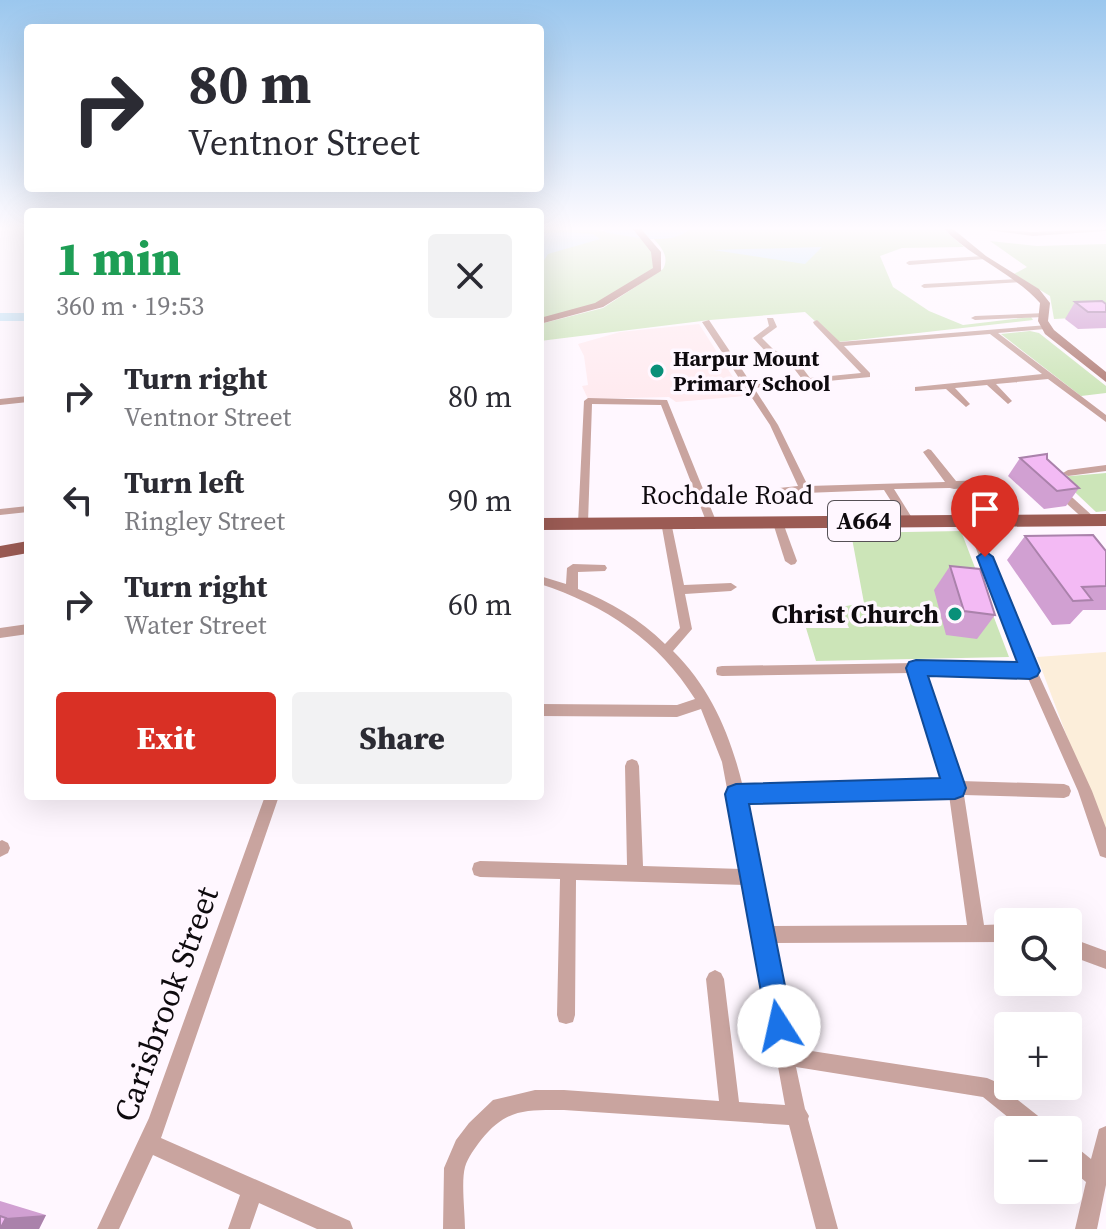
<!DOCTYPE html>
<meta charset="utf-8">
<style>
body{margin:0;font-family:"Source Serif 4",serif;background:#f2f2f3;color:#2b2b33;height:100vh;display:flex;flex-direction:column;font-size:30px;white-space:nowrap}
*{box-sizing:border-box;margin:0}
p{font-size:26px;color:#7c7c81}
.icon{flex:none;width:44px;height:44px;fill:none;stroke:currentColor;stroke-width:2;stroke-linecap:round;stroke-linejoin:round}
.map{position:relative;flex:1;overflow:hidden}
.side{position:absolute;left:24px;top:208px;width:520px;height:592px;display:flex;flex-direction:column;background:#fff;border-radius:8px;box-shadow:0 8px 32px #0002}
.side>*{flex:none}
.banner{position:absolute;left:24px;top:24px;width:520px;height:168px;border-radius:8px;box-shadow:0 8px 32px #0002;background:#fff;color:#2b2b33;overflow:hidden}
.fabs{position:absolute;left:994px;top:908px;display:grid;gap:16px}
.fabs a{display:grid;place-items:center;width:88px;height:88px;border-radius:8px;background:#fff;box-shadow:0 8px 32px #0002;font-size:40px}
.pin{position:absolute;display:grid;place-items:center;width:68px;height:68px;color:#fff;margin:-82px -34px;border-radius:50% 50% 50% 0;rotate:-45deg;box-shadow:0 0 8px #0007}
.pin .icon{rotate:45deg}
.me{position:absolute;width:88px;margin:-44px;rotate:350deg;stroke-linejoin:round;filter:drop-shadow(0 0 6px #0008)}
.turn{display:flex;align-items:center;gap:28px;height:168px;padding:0 32px;font-size:36px}
.turn .icon{width:104px;height:104px;stroke-width:2.5}
.turn b{display:block;font-size:56px;line-height:68px}
.round{display:grid;place-items:center;flex:none;width:84px;height:84px;border-radius:8px;background:#f2f2f3}
.summary{display:flex;align-items:center;justify-content:space-between;height:136px;padding:0 32px}
h1{font-size:48px;font-weight:800;line-height:60px;color:#1e9e55}
.primary-button{display:flex;gap:16px;margin-top:auto;padding:16px 32px}
.primary-button a{flex:1;height:92px;border-radius:8px;background:#d93025;color:#fff;font-size:32px;font-weight:800;line-height:92px;text-align:center}
.primary-button a+a{background:#f2f2f3;color:#2b2b33}
ul{padding:0;list-style:none}
li{display:flex;align-items:center;gap:24px;height:104px;padding:0 32px}
li div{flex:1}
li b{display:block;font-size:30px}
li em{font-style:normal}
.map>svg:first-child{display:block}
</style>
<div class="map">
<svg width="1106" height="1229" viewBox="0 0 1106 1229">
<rect width="100%" height="100%" fill="#fff7ff"/>
<!-- commercial -->
<path fill="#fceeda" d="M1106 652V840L1037 657Z"/>
<!-- education -->
<path fill="#ffeaef" d="M699 324 745 396 676 402 669 397 588 399 582 386 588 385 584 356 578 344 620 332Z"/>
<!-- green -->
<g fill="#cce5b8">
<path d="M679 229H943L964 247 902 248 880 256 893 287 929 311 963 325 1031 317 1033 320 838 342 805 312 710 320 540 341V324L603 308 663 269C670 256 661 247 652 237Z"/>
<path d="M540 230H596L643 237 654 256V268L599 303 540 319Z"/>
<path d="M990 241 1037 246 1106 244V326L1093 317 1054 319 1050 296 1014 274 1027 267Z"/>
<path d="M1030 331 1039 333 1106 386V393L1081 396 1001 334Z"/>
<path d="M1106 473V511L1096 512 1059 477Z"/>
<path d="M961 531 1009 657 816 661 806 628H849L840 607 864 603 851 533Z"/>
</g>
<!-- water -->
<g fill="#c7e4f7">
<path d="M566 232 593 234 600 239 548 254 540 267V233Z"/>
<path d="M822 247 805 264 713 250Z"/>
</g>
<g fill="none" stroke-linecap="round" stroke-linejoin="round">
<!-- river -->
<g fill="#c7e4f7" fill-rule="evenodd">
<path d="M601 229H691C669 247 633 236 607 233Z"/>
<rect x="0" y="313" width="28" height="8"/>
</g>
<!-- street -->
<g fill="#c9a49f" fill-rule="evenodd">
<path d="M980 229 1033 232 1106 229V231L1033 236Z"/>
<path d="M983 256 986 258 985 259 909 265 906 263 909 261Z"/>
<path d="M1020 279 1022 280V282L924 288 921 286 924 284Z"/>
<path d="M1046 313 1047 315 1043 317 975 320 971 318 975 316Z"/>
<path d="M767 318H773L777 327 762 338 774 350 798 362 810 378 861 373 814 324 813 322 817 320 840 342 1048 325 1049 327 1045 329 998 333 1106 415V422L1048 379 996 384 1012 401 1008 404 987 385 955 388 970 404 966 407 946 389 915 391V387L1042 374 990 334 844 346 870 373V377L754 388 778 425 808 486 945 482 923 452 928 449 931 450 956 481 995 480 1000 483 995 486 954 489 950 488 894 489 914 521 909 524 905 523 884 490 805 493 779 492V488L798 486 770 425 702 322 709 320 751 383 802 379 792 366 768 354 753 338 769 326Z"/>
<path d="M28 396V402L0 405V399Z"/>
<path d="M588 398 667 400 716 521 715 523 711 524 706 521 661 405 592 404 588 523 587 525H579L578 523 584 401Z"/>
<path d="M1106 465V471L1068 476 1063 473 1068 470Z"/>
<path d="M1059 488 1063 489 1096 519 1097 521 1096 523H1088L1055 493V489Z"/>
<path d="M28 506V512L0 515V509Z"/>
<path d="M777 517 782 520 797 561 795 564 791 565 785 561 772 520Z"/>
<path d="M666 519 671 522 684 585 731 583 737 587 731 591 685 594 692 629 673 651C711 688 731 737 743 787L946 781 911 673 722 676 717 675 716 671 717 667 722 666 916 663 1022 666 966 523 967 521H975L1022 638 1092 791 1106 828V858L1100 856 1078 791 1027 676 924 673 960 781 1064 784 1069 786 1071 791 1069 796 1064 798 964 795 984 925 1008 924V942L773 943 792 1048 987 1078 994 1081 1047 1123 1050 1130H1024L983 1097 796 1067 805 1109 809 1116 808 1119 838 1229H816L789 1125 564 1110C526 1110 507 1108 481 1140 475 1148 468 1157 465 1167 461 1182 465 1212 465 1229H443L444 1168 456 1140 469 1123 493 1100 535 1090H564L719 1101 706 979 709 973 715 970 721 973 724 979 739 1102 785 1105 745 885 576 880 575 1015 573 1022 566 1024 559 1022 557 1015 560 879 480 877 474 875 472 869 474 863 480 861 627 865 625 766 627 761 632 759 637 761 639 766 643 866 742 869 722 762 701 709 677 717 540 716V704L677 705 695 699C659 641 605 605 540 584V576L566 584 567 568 573 564 605 565 607 568 605 571 578 572V589C610 602 640 619 665 644L680 628 661 522ZM949 795 967 925 770 926 746 801Z"/>
<path d="M28 624V634L0 638V628Z"/>
<path d="M265 796H279L161 1138 350 1221 353 1229H317L259 1203 250 1229H228L240 1195 153 1155 119 1229H97L149 1118Z"/>
<path d="M2 840 8 843 10 848 8 853 0 857V841Z"/>
<path d="M1068 937 1106 951V969L1068 955Z"/>
<path d="M1106 1126V1185L1097 1229H1075L1086 1182 1068 1167V1143L1075 1146 1091 1159 1099 1129Z"/>
</g>
<!-- secondary -->
<g fill="#af7a73" fill-rule="evenodd">
<path d="M633 229H641L661 252V271L603 307 540 324V318L595 303 653 268 651 252Z"/>
<path d="M944 229H953L986 256 1039 289 1050 303 1048 321 1054 330 1106 372V382L1045 334 1038 321 1040 303C1017 276 971 257 944 229Z"/>
</g>
<!-- primary -->
<g fill="#9b5b54" fill-rule="evenodd">
<path d="M1106 514V526L540 530V518Z"/>
<path d="M28 541V553L0 558V546Z"/>
</g>
</g>
<!-- wall -->
<g fill="#d1a0d2">
<path d="M1075 302 1106 304V328L1078 329 1065 319Z"/>
<path d="M1020 458 1079 488 1066 506 1044 509 1008 476Z"/>
<path d="M1025 536 1106 551V610H1083L1070 624 1052 625 1007 560Z"/>
<path d="M950 566 995 615 977 639 946 635 934 590Z"/>
<path d="M0 1201 46 1215 39 1229H0Z"/>
</g>
<!-- shaded-wall -->
<path fill="#aa82ab" d="M46 1215 39 1229H0L6 1218Z"/>
<!-- building -->
<g fill="#f3baf4" stroke="#aa82ab" stroke-width="2">
<path d="M1102 301 1106 304V312H1088L1075 302Z"/>
<path d="M1047 454V459L1079 488 1057 491 1020 458Z"/>
<path d="M1093 535 1106 551V586L1082 587 1092 600 1073 601 1025 536Z"/>
<path d="M950 566 980 569 995 615 964 611Z"/>
<path d="M0 1216 6 1218 0 1229Z"/>
</g>
<!-- sky -->
<linearGradient id="sky" x2="0" y2="1"><stop stop-color="#9bc7ee"/><stop offset="0.57" stop-color="#fffbff"/><stop offset="1" stop-color="#fffbff" stop-opacity="0"/></linearGradient>
<rect width="1106" height="401" fill="url(#sky)"/>
<!-- route -->
<path fill="#1a73e8" stroke="#114b97" stroke-width="2" d="M985 551 993 557 1040 671 1037 676 1030 679 928 676 966 788 963 796 955 799 749 804 793 1026 789 1036 779 1040 769 1036 725 794 728 787 736 784 940 778 906 668 909 662 916 660 1017 662 977 557Z"/>
<!-- markers -->
<g fill="#099079" stroke="#fff7ff" stroke-width="3">
<circle cx="657" cy="371" r="8"/>
<circle cx="955" cy="614" r="8"/>
</g>
<g text-anchor="middle" stroke-width="7" stroke-linejoin="round" paint-order="stroke">
<!-- far-poi labels -->
<g font-size="22" font-weight="bold" fill="#0e0a0e" stroke="#fff7ff" text-anchor="start">
<text x="673" y="366">Harpur Mount<tspan x="673" dy="25">Primary School</tspan></text>
</g>
<!-- shield labels -->
<rect fill="#fff7ff" stroke="#565156" stroke-width="2" x="828" y="501" width="72" height="40" rx="6"/>
<g font-size="24" font-weight="bold" fill="#0e0a0e">
<text x="864" y="529">A664</text>
</g>
<!-- street labels -->
<g font-size="26" fill="#0e0a0e" stroke="#fff7ff">
<text x="727" y="504">Rochdale Road</text>
</g>
<!-- poi labels -->
<g font-size="26" font-weight="bold" fill="#0e0a0e" stroke="#fff7ff" text-anchor="end">
<text x="939" y="623">Christ Church</text>
</g>
<!-- near-street labels -->
<g font-size="32" fill="#0e0a0e" stroke="#fff7ff">
<text transform="translate(166 1004) rotate(-70)" y="11">Carisbrook Street</text>
</g>
</g>
</svg>
<div class="fabs">
<a><svg class="icon" aria-label="search" viewBox="0 0 24 24"><circle cx="10" cy="10" r="6"/><path d="M15 15l6 6"/></svg></a>
<a>+</a>
<a>−</a>
</div>
<div class="pin" style="left:985px;top:557px;background:#d93025"><svg class="icon" aria-label="arrive" viewBox="0 0 24 24"><path d="M6 21V4h12l-3 4 3 4H6"/></svg></div>
<svg class="me" style="left:779px;top:1026px" viewBox="-20 -20 40 40"><circle r="19" fill="#fff"/><path d="M0-13L10 11 0 6-10 11z" fill="#1a73e8"/></svg>
<div class="banner">
<div class="turn"><svg class="icon" aria-label="right" viewBox="0 0 24 24"><path d="M7 20v-9h11M14 6l5 5-5 5"/></svg><div><b>80 m</b>Ventnor Street</div></div>
</div>
<section class="side">
<div class="summary"><div><h1>1 min</h1><p>360 m · 19:53</p></div><a class="round"><svg class="icon" aria-label="close" viewBox="0 0 24 24"><path d="M6 6l12 12M18 6L6 18"/></svg></a></div>
<ul>
<li><svg class="icon" aria-label="right" viewBox="0 0 24 24"><path d="M7 20v-9h11M14 6l5 5-5 5"/></svg><div><b>Turn right</b><p>Ventnor Street</p></div><em>80 m</em></li>
<li><svg class="icon" aria-label="left" viewBox="0 0 24 24"><path d="M17 20v-9H6M10 6l-5 5 5 5"/></svg><div><b>Turn left</b><p>Ringley Street</p></div><em>90 m</em></li>
<li><svg class="icon" aria-label="right" viewBox="0 0 24 24"><path d="M7 20v-9h11M14 6l5 5-5 5"/></svg><div><b>Turn right</b><p>Water Street</p></div><em>60 m</em></li>
</ul>
<div class="primary-button"><a>Exit</a><a>Share</a></div>
</section>
</div>
